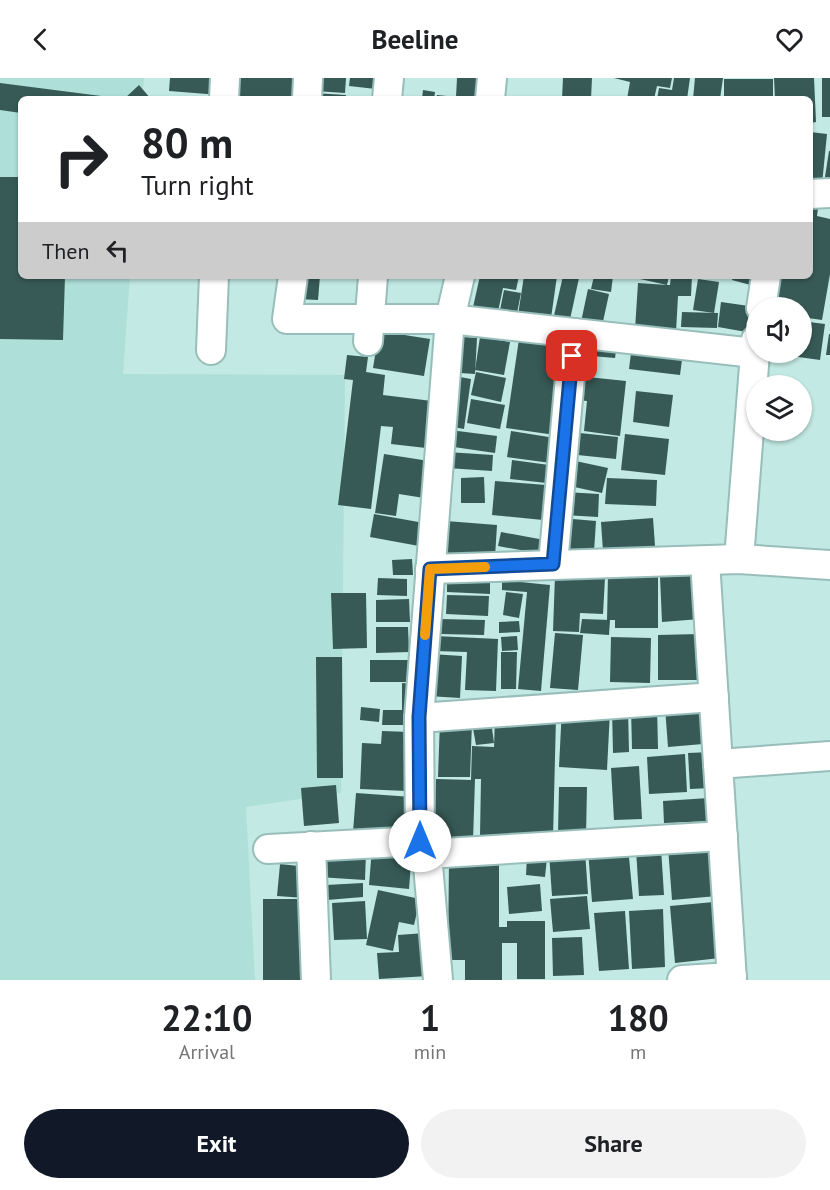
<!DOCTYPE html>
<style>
body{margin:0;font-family:"PT Sans",sans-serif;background:#f2f2f2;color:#202124;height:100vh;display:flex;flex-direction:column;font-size:22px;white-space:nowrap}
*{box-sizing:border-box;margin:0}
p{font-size:20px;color:#757577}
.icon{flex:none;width:33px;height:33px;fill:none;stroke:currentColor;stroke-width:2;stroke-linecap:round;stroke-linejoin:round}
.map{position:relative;height:902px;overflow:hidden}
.side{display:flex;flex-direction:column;background:#fff;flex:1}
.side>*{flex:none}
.banner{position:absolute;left:18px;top:18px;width:795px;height:183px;border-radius:9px;box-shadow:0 2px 4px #0004;background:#fff;color:#202124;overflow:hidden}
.tools{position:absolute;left:746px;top:219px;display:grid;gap:12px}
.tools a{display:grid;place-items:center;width:66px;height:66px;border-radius:50%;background:#fff;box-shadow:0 2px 4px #0004;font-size:30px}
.pin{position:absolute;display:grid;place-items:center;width:51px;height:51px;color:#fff;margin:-26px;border-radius:12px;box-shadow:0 3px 9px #0006}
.me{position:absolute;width:66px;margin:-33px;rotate:0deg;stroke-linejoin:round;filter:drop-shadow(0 0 4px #0008)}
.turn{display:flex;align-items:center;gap:21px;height:126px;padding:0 24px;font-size:27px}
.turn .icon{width:78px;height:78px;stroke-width:2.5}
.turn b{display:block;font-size:42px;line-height:51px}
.then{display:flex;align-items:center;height:57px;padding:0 24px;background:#0003;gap:12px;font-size:22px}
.eta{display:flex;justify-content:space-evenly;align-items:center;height:102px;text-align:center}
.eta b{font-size:36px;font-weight:800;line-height:42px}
.cta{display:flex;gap:12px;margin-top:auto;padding:12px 24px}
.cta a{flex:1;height:69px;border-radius:36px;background:#111827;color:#fff;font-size:24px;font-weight:800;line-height:69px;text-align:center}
.cta a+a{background:#f2f2f2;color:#202124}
header{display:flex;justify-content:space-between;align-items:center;height:78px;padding:0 24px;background:#fff;font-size:27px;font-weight:800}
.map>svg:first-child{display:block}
</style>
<header><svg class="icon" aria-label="back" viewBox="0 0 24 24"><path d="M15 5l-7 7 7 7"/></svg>Beeline<svg class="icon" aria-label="heart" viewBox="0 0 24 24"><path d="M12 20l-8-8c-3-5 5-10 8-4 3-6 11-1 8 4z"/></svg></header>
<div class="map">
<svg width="830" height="902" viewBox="0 0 830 902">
<rect width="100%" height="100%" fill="#c2e9e3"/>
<!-- built -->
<path fill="#afdfd9" d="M0 0H144L142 21H21V198H130L123 296 345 297 341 715 246 729 255 902H0Z"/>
<!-- building -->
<g fill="#375a56">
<path d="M170 0H221L220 17 169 13Z"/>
<path d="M230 0H305L304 21 229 18Z"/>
<path d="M316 0H346L345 15 315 13Z"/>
<path d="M350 0H386L385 12 349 8Z"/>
<path d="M457 0H478L481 21H436L437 17 456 19Z"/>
<path d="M563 0H592L591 21H562Z"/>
<path d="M614 0H672L670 10 657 8 654 21H627L630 4Z"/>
<path d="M674 0H690L687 21H657L659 10 672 12Z"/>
<path d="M695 0H723L720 21H693Z"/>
<path d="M774 0H814L816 44 810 45V21H775Z"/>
<rect x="822" y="0" width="8" height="39"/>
<rect x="724" y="1" width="49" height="20"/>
<path d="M0 5 109 19V21H21V35L0 32Z"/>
<path d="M139 7 151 21H124Z"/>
<path d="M423 12 435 14 434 21H422Z"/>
<path d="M314 15 346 17 345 21H313Z"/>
<path d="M810 54 827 56 822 106 810 105Z"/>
<path d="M829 73H830V100L825 99Z"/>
<path d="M0 99H21V198H65L63 262 0 261Z"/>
<path d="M810 129 818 130 817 138 830 141V196L822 242 801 239V230H773L779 198H810Z"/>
<path d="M300 198H320L318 222 298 221Z"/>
<path d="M480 198H519L516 212 503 210 496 243 471 238Z"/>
<path d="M524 198H557L550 247 518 237Z"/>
<path d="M563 198 579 200 569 246 553 242Z"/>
<path d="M594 198H613L611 214 591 211Z"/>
<path d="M641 198H669L667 207H670L671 198H692L691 218H678L676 254 635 251 638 205 667 207 640 201Z"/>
<path d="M733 198H761L758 209 732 202Z"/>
<path d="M698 201 719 204 714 235 693 232Z"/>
<path d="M588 211 609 216 602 248 581 244Z"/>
<path d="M504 212 521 215 517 235 500 232Z"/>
<path d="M721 224 756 229 752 255 718 249Z"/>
<path d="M682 234 718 235 717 250 681 249Z"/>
<path d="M801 243 825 246 820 282 777 276 801 274Z"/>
<path d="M379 253 430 261 424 298 373 290Z"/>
<path d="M829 256H830V277H826Z"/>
<path d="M462 259 477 260 475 296 460 295Z"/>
<path d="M480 259 510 264 504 297 475 292Z"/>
<path d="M519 261 567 268 555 357 506 350Z"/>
<path d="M582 263 617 266 615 280 580 277Z"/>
<path d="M632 267 683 274 680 297 629 291Z"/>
<path d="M347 277 368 279 366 294 385 297 383 317 432 323 426 370 391 366 393 349 381 348 371 431 338 427 353 302 344 301Z"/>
<path d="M476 294 506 300 501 324 471 317Z"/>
<path d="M578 298 626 303 620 358 584 353 587 323 575 322Z"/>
<path d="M460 299 471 301 464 351 453 349Z"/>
<path d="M636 313 673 317 669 349 633 344Z"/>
<path d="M471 321 505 327 500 351 467 345Z"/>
<path d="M450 352 497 358 495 375 447 368Z"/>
<path d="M511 353 555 360 551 385 507 379Z"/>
<path d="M570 354 618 359 616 381 568 376Z"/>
<path d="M625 356 669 361 665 397 621 392Z"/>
<path d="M447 374 493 377 492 393 447 390Z"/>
<path d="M384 376 429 383 424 420 399 416 396 438 375 435Z"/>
<path d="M512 382 549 387 547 405 510 401Z"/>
<path d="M571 382 608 390 602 415 565 407Z"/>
<path d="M484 399 485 425H461V400Z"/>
<path d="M607 400 657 402 656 428 605 426Z"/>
<path d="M495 403 546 407 543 442 492 437Z"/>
<path d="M565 414 599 416 598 439 564 437Z"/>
<path d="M374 436 424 445 419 468 370 459Z"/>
<path d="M561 440 596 443 594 474 558 471Z"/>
<path d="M653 440 655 468 603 473 601 444Z"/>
<path d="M446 443 497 447 495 479 444 477Z"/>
<path d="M501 454 550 463 548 477 498 468Z"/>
<path d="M412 481 413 497H393L392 482Z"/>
<path d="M608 496H658V550H615V542H607Z"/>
<path d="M698 496 700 541 662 544 660 498Z"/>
<path d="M555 498 605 500 603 536 580 535 579 554 553 553Z"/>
<path d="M378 500 407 501V518L377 517Z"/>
<path d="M447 501 490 502V516L447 514Z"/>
<path d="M502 502 550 507 541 613 518 611 527 514 502 512Z"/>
<path d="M506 514 523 516 519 540 503 537Z"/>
<path d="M331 515H366L367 570 333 571Z"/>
<path d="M447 517 489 518 488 538 446 536Z"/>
<path d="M409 521 410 544H376V522Z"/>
<path d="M440 541 485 542 484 557 440 556Z"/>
<path d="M582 541 610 542 609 557 580 555Z"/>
<path d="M519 543 520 554 499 555V544Z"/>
<path d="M376 549H408L409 574 376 575Z"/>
<path d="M555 555 583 557 578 612 550 610Z"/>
<path d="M700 556V602H658V557Z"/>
<path d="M435 558 498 561 496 613 465 612 467 574 434 573Z"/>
<path d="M517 558 518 572 502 573 501 559Z"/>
<path d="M611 559 651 560 650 605 610 604Z"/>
<path d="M501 574H517L516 611H501Z"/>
<path d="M431 576 462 578 460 620 428 618Z"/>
<path d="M316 579H342L343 700H317Z"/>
<rect x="370" y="582" width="40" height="22"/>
<path d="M402 605 414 606V647H382L383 632H402Z"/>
<path d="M701 627 703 666 668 669 665 629Z"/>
<path d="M657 628 658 671H632L631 629Z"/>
<path d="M361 629 380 631 379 644 360 642Z"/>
<path d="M562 630 610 633 607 692 559 689Z"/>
<path d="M612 631H628L629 674 613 675Z"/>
<path d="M495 637 556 639 553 760 480 758 481 701H475L473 763 434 762 436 701 471 702 472 668 494 669V670Z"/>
<path d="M440 643 472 644 470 699H438Z"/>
<path d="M491 643 494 665 476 667 472 645Z"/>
<path d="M382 653 410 654 407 713 360 711 362 665 381 666Z"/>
<path d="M711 674 712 710 690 711 688 675Z"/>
<path d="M685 676 687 714 649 716 647 679Z"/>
<path d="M639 688 642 741 614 742 611 690Z"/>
<path d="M336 707 339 745 304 748 301 710Z"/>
<path d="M559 709H587L586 757 558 756Z"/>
<path d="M356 715 412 719 409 759 353 754Z"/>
<path d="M709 720 710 743 664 745 663 723Z"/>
<path d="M713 765 717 818 672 822 668 769Z"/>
<path d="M628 769 633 821 592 824 588 772Z"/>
<path d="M372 770 412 773 409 811 369 807Z"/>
<path d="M661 770 664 817 639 818 636 772Z"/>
<path d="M319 772 366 774 365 802 318 799Z"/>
<path d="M585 773 588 816 552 818 549 775Z"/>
<path d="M527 778 547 780 545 799 526 797Z"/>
<path d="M449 780H499V849H507V843H545V901H517V865H502V902H465V882H448Z"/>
<path d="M280 786 308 789 305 820 277 818Z"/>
<path d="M363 805V819L327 822 326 807Z"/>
<path d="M540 806 542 833 509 836 507 809Z"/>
<path d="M378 812 420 821 414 847 399 844 393 873 366 867Z"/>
<path d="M587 818 590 851 553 854 550 821Z"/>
<path d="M263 821H310L309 902H263Z"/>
<path d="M365 823 367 861 334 862 332 825Z"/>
<path d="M714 824 720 880 675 885 670 828Z"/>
<path d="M663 831 665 889 632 891 629 833Z"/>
<path d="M625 833 629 891 599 893 594 835Z"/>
<path d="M425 855 428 898 379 901 377 875 399 874 398 857Z"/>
<path d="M582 859 584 897 553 898 552 860Z"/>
</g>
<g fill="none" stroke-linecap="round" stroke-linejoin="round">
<!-- minor casing -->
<g stroke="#98beb9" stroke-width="32">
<g id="minor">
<path d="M224 21 225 0"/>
<path d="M307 21 308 0"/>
<path d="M387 21 389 0"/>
<path d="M490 21 492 0"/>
<path d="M810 116 830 115"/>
<path d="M293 198 287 241H450L754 275"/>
<path d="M761 230 766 198"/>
<path d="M368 263 373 198"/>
<path d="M211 272 214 198"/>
<path d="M739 481 756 262"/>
<path d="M705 483 718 686"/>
<path d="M553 486 574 255"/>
<path d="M430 491 739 481 830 487"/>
<path d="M419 640 714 619"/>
<path d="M311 768 316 902"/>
<path d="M268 771 420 763"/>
<path d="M427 776 723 758"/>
<path d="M438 902 427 776 420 763 419 640 450 241 460 198"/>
<path d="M682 902 732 899"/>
<path d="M732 902 718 686 830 678"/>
</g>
</g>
<!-- minor -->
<use href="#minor" stroke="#fff" stroke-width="28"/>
</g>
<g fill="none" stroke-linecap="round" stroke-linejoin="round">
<!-- route casing -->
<g stroke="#114b97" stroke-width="15">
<path id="route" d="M420 763 419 639 430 491 553 486 572 278"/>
</g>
<!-- route -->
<use href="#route" stroke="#1a73e8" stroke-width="10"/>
<!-- slow -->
<path stroke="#f59e0b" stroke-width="10" d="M425 557 430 491 485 489"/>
</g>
</svg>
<div class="tools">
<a><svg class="icon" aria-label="sound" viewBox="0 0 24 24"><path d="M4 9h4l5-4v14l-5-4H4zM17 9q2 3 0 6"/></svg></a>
<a><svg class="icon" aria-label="layers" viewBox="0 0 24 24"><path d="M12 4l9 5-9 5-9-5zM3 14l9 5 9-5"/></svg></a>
</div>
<div class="pin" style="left:572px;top:278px;background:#d93025"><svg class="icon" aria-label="arrive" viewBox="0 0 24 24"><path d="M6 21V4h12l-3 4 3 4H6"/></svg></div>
<svg class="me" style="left:420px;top:763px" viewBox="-20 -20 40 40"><circle r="19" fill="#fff"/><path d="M0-13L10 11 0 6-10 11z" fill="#1a73e8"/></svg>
<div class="banner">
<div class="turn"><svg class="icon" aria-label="right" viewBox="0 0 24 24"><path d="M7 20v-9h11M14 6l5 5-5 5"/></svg><div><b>80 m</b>Turn right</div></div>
<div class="then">Then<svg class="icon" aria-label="left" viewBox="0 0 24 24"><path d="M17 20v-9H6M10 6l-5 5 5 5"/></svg></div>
</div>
</div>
<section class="side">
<div class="eta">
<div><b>22:10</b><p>Arrival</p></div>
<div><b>1</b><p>min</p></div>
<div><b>180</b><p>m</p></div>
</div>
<div class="cta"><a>Exit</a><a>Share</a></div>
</section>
